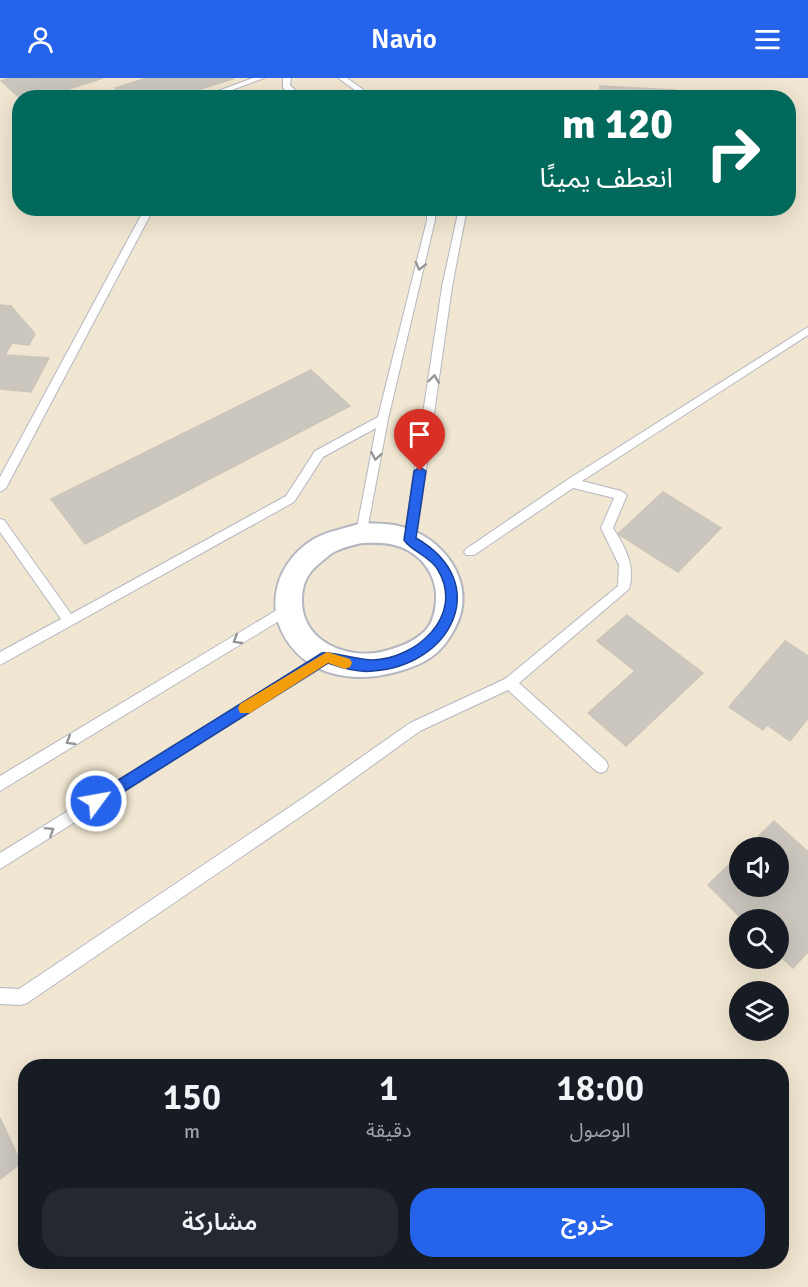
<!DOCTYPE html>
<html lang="ar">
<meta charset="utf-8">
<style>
body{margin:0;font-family:Signika,"Noto Sans Arabic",sans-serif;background:#242831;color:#f1f3f6;direction:rtl;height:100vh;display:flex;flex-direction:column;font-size:22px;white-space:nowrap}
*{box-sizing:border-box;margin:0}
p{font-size:20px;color:#9ea1a6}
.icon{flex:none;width:33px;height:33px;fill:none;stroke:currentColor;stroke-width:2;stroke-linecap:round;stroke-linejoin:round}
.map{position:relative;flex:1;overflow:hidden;direction:ltr}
.sheet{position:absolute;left:18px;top:981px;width:771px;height:210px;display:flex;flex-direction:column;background:#171b24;border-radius:24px;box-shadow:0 6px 24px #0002;direction:rtl}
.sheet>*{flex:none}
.guide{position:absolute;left:12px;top:12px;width:784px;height:126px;border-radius:24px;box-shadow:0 6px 24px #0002;direction:rtl;background:#00695c;color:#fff;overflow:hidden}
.tools{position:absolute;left:729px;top:759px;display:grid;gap:12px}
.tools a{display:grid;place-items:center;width:60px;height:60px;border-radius:50%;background:#171b24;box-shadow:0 6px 24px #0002;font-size:30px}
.pin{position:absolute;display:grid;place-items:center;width:51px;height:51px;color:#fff;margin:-62px -26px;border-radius:50% 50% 50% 0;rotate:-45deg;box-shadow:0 0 6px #0007}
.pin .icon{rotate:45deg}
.me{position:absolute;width:66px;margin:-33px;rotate:58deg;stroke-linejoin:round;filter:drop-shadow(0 0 4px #0008)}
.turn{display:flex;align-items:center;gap:21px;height:126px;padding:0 24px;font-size:27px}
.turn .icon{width:78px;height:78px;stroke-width:2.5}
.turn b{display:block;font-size:42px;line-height:51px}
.eta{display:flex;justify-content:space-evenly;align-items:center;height:102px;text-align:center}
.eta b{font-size:36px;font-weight:600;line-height:42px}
.cta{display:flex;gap:12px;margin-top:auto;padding:12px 24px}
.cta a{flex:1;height:69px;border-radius:24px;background:#2563eb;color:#fff;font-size:24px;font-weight:600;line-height:69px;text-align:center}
.cta a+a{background:#242831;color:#f1f3f6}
header{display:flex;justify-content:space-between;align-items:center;height:78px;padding:0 24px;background:#2563eb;color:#fff;font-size:27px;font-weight:600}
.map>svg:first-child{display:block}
</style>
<header><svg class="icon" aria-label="menu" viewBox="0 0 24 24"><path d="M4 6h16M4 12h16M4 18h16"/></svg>Navio<svg class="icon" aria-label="person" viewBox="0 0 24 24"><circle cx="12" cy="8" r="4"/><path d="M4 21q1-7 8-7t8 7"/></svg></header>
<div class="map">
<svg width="808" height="1209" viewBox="0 0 808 1209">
<rect width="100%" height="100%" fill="#efe9e1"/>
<!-- education -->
<path fill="#f0e6d1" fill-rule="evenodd" d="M0 0H808V1209H0ZM20 20H789V130H20ZM740 770H778V808H740ZM740 842H778V880H740ZM740 914H778V952H740ZM26 988H782V1184H26Z"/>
<!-- building -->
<g fill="#cbc7bf" stroke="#cbc5ba" stroke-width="1.5">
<path d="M9 0H103L41 20H20L1 3Z"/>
<path d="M147 0H235L189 15 185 12 173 16 175 18 171 20H126L115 10Z"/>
<path d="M600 8 675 12 676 20H600Z"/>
<path d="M0 227 11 228 35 256 29 267 12 265 5 277 49 280 31 314 0 311Z"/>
<path d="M311 292 350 328 85 466 51 421Z"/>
<path d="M663 414 721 450 678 494 618 456Z"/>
<path d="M627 537 703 595 626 668 588 635 635 593 597 563Z"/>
<path d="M785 563 808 578V640L790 663 767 647 763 652 729 629Z"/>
<path d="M774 743 808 774V874L793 890 778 876V842H743L708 807 740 776V808H778V770H747Z"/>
<path d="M0 1040 21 1085 0 1101Z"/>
</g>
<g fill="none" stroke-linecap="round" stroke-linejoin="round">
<!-- lane casing -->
<g stroke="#b4b7c1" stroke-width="2">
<g id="lane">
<path d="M253 0H264L211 20H199Z"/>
<path d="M283 0H291L290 7 303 20H295L283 10Z"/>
<path d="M338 0H347L375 20H366Z"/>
<path d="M145 130H154L6 410 0 414V399Z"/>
<path d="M427 130H435V142L388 341 366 458 362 460 356 455 376 350 323 379 294 424 0 587V574L61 541 0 454V441L4 442 71 536 286 418 315 373 378 339 427 142Z"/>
<path d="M459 130H467L452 209 416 462 410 467 404 462 442 209Z"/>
<path d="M808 249V257L582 403 621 413 627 417 613 450C625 469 636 488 629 511L519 605 606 683 608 688 606 693 601 695 596 693 508 612 420 653 316 728 27 925 21 927 0 926V910L19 911 306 718 410 645 505 601 618 508 619 487 601 450 614 420 573 410 474 477H466L464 474 466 471 567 402Z"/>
<path d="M287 526 292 527 293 531 292 535 0 713V698Z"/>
<path d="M327 573 332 575 334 579 332 583 0 791V775Z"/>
</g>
</g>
<!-- street casing -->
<g stroke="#b4b7c1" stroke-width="4">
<path id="street" d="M362 445C374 446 387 445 398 448 443 457 479 506 455 550 441 577 425 586 396 594 367 602 331 602 305 582 261 547 268 489 314 461 328 453 347 450 362 445ZM362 465C372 465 384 464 394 467 420 473 438 497 436 523 435 534 433 545 425 553 414 564 400 569 385 573 349 583 301 564 302 522 302 505 308 494 321 484 326 480 331 475 336 473 344 469 353 467 362 465Z"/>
</g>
<!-- lane -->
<use href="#lane" fill="#fff" fill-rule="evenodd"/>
<!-- street -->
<use href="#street" fill="#fff" fill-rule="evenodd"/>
</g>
<!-- one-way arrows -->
<defs><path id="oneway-chevron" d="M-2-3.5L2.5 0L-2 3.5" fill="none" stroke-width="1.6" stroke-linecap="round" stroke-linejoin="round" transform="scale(1.5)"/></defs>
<g stroke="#969696">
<use href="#oneway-chevron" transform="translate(420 188) rotate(104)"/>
<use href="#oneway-chevron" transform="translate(434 301) rotate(-82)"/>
<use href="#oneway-chevron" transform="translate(376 378) rotate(100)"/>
<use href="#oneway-chevron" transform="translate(237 562) rotate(149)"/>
<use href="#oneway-chevron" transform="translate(70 663) rotate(149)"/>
<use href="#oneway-chevron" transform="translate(50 753) rotate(-32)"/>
</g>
<!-- route -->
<path fill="#2563eb" stroke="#184099" stroke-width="1.5" d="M420 389 426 393 416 460C494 505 451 588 373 593 358 595 343 590 328 585L101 728 96 730 91 728 89 723 91 719 322 575C328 573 359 582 372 582 416 581 465 538 438 492 430 478 412 474 404 462L414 393Z"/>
<!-- slow -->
<path fill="#f59e0b" d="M327 574 350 581 352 585 350 589 345 591 328 585 250 635H240L238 630 240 626Z"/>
</svg>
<div class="tools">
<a><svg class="icon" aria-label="sound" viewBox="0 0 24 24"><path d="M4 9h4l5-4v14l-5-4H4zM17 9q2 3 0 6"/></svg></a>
<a><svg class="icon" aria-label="search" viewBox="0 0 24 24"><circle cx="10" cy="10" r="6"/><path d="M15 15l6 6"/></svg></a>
<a><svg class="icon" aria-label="layers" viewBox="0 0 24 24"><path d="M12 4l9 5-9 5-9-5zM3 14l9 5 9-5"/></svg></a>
</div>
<div class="pin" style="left:420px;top:393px;background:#d93025"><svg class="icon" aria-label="arrive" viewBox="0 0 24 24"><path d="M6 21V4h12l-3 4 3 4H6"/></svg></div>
<svg class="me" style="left:96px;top:723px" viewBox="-20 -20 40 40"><circle r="17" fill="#2563eb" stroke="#fff" stroke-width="3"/><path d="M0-11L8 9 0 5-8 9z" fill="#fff"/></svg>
<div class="guide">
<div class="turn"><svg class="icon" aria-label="right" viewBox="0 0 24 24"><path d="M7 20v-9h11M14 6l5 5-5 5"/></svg><div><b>120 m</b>انعطف يمينًا</div></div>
</div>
<section class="sheet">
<div class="eta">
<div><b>18:00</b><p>الوصول</p></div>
<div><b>1</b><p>دقيقة</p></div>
<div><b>150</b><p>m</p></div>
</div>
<div class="cta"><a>خروج</a><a>مشاركة</a></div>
</section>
</div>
